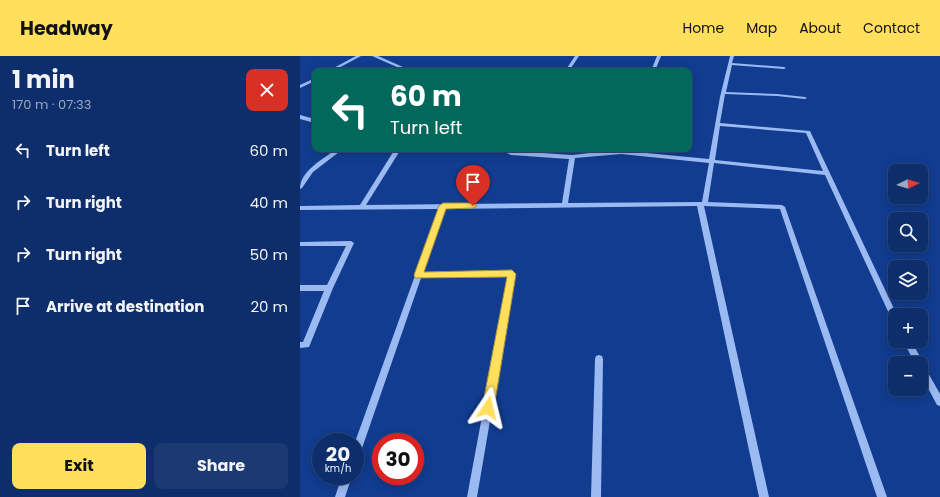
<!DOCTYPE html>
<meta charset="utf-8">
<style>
body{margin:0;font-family:Poppins,sans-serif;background:#1b3973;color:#f1f3f6;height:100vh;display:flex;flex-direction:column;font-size:15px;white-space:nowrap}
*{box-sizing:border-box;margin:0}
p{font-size:13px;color:#9aa8c1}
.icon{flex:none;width:22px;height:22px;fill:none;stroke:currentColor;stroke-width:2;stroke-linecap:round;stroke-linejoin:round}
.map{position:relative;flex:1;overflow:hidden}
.side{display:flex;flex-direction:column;background:#0d2d6b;width:300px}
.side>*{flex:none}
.hud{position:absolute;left:12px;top:12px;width:380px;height:84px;border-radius:8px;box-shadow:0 2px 10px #0003,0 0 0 1px #2d497e;background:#00695c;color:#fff;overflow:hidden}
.needle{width:26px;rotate:85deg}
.fabs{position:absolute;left:588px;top:108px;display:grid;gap:8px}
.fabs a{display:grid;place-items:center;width:40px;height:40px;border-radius:8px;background:#0d2d6b;box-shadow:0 2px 10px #0003,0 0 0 1px #2d497e;font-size:20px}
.speed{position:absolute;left:12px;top:377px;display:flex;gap:8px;font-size:20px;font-weight:700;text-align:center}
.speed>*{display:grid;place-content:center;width:52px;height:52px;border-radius:50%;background:#0d2d6b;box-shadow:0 2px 10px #0003,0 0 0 1px #2d497e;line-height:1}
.speed small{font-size:10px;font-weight:400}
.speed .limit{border:6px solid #d22;background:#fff;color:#111}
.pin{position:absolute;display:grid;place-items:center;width:34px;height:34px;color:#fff;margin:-41px -17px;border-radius:50% 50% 50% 0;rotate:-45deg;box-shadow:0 0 4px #0007}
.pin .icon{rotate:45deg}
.me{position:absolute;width:44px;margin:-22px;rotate:10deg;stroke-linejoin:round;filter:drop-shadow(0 0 3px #0008)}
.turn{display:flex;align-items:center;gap:14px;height:84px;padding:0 12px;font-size:18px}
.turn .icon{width:52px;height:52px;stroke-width:2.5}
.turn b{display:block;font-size:28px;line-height:34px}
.round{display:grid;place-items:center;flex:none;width:42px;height:42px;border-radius:8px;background:#1b3973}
.summary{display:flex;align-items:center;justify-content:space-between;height:68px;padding:0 12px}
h1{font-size:24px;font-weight:700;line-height:30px}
.cta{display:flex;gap:8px;margin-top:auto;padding:8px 12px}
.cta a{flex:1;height:46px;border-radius:8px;background:#ffdf5c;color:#111;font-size:16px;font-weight:700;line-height:46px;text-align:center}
.cta a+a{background:#1b3973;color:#f1f3f6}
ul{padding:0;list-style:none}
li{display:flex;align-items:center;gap:12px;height:52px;padding:0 12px}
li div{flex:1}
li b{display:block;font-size:15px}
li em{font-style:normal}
header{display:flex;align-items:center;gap:24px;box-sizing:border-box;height:56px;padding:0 20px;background:#ffdf5c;color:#111}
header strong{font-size:19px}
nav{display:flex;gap:22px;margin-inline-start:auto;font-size:14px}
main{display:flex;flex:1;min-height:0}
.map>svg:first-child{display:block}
</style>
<header>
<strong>Headway</strong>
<nav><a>Home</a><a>Map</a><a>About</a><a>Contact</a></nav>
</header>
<main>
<section class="side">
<div class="summary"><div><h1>1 min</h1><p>170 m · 07:33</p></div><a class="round" style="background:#d93025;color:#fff"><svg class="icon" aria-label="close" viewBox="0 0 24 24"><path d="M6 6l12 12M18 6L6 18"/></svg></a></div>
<ul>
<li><svg class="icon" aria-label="left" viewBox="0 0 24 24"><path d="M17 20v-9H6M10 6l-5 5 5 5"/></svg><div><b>Turn left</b></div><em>60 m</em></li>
<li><svg class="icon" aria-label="right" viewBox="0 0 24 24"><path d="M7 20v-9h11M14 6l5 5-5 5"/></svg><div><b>Turn right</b></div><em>40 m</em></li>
<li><svg class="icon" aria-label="right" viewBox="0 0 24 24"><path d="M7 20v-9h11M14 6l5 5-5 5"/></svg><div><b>Turn right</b></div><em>50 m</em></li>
<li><svg class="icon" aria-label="arrive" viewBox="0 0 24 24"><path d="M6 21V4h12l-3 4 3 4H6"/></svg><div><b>Arrive at destination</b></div><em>20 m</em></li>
</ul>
<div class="cta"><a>Exit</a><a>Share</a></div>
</section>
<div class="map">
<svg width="640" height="441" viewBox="0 0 640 441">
<rect width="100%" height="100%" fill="#113c8f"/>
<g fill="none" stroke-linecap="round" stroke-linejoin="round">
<!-- minor -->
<g fill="#9bbaf2" fill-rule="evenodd">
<path d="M56 0H61L33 15H28Z"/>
<path d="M72 0H78L112 15H106Z"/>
<path d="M275 0H279L269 15H265Z"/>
<path d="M357 0H361L355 15H351Z"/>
<path d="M430 0H434L432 7 484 11 486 12 484 13 432 9 426 36 477 38 505 41 507 42 505 43 477 40 425 38 420 67 510 75 597 259H595V265L592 264 525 119 414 107 408 146 482 149 485 151 587 441H577L480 153 404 150 469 441H459L397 150 145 153 123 216 212 215 214 216 215 218 177 441H167L208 221 121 222 60 398 58 401 55 403V386L139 153 0 154V150L60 149 95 93H101L66 149 262 147 269 103 211 99 198 93H206L212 95 272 99 326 93 325 95 409 103 420 41ZM420 70 506 77 523 115 415 104ZM321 98 409 107 402 146 268 147 275 102Z"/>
<path d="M15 22V25L0 32V29Z"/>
<path d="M0 59 15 63V67L0 63Z"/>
<path d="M37 93H43L13 116 2 132 0 133C0 115 23 103 37 93Z"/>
<path d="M51 185 54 187 33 232 9 291 0 292V286H3L24 235H0V229H27L46 190H0V186Z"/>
<path d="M603 285H611L622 304 623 308 640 338V350L637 349 621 319V307H615Z"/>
<path d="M299 299 302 300 303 303 301 441H291L295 303 296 300Z"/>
<path d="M42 420H52L45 441H35Z"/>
</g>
</g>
<!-- route -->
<path fill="#ffdf5c" stroke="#a6913c" d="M143 147H173L177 150 173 152 146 153 124 216 212 214 216 218 194 352 192 355 188 357 184 355 182 352 207 221 115 222 114 219 139 150Z"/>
</svg>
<div class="fabs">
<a><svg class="needle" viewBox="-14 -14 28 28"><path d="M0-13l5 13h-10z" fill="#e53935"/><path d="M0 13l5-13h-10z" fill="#9aa8c1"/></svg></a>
<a><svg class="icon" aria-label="search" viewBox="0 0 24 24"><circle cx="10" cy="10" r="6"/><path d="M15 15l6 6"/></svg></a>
<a><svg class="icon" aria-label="layers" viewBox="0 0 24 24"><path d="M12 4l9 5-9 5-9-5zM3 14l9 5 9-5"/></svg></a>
<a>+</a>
<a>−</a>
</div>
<div class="speed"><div>20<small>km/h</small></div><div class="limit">30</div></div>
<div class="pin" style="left:173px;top:150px;background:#d93025"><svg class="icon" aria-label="arrive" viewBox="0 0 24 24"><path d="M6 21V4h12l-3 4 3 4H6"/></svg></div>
<svg class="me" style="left:188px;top:352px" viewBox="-20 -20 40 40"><path d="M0-17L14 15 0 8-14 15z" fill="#ffdf5c" stroke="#fff" stroke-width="4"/></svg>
<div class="hud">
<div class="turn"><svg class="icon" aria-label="left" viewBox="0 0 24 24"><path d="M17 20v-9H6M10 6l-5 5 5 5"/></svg><div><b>60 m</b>Turn left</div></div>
</div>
</div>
</main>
